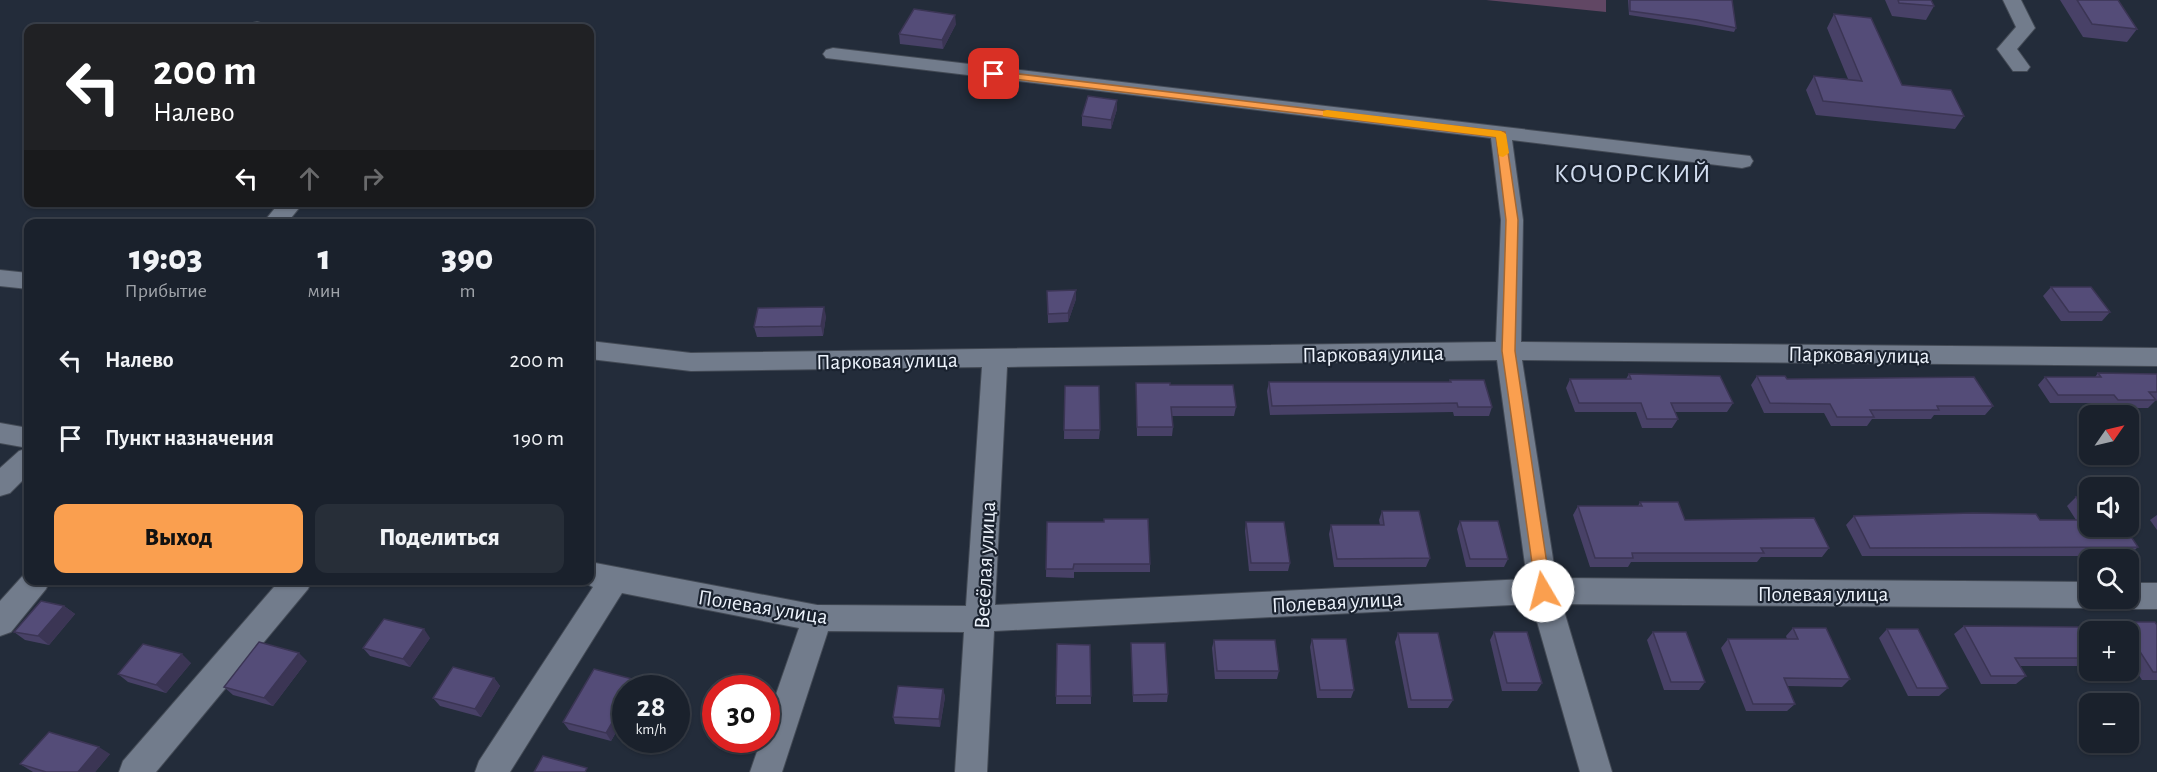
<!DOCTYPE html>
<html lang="ru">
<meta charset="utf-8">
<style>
body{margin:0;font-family:"Alegreya Sans",sans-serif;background:#272e38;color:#f1f3f6;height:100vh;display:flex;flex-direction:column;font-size:22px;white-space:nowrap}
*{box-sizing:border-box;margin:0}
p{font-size:20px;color:#9fa3a9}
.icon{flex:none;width:33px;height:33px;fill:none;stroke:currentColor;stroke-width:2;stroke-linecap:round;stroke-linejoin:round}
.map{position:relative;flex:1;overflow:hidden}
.drawer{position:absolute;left:24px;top:219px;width:570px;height:366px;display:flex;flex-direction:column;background:#1a212c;border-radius:12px;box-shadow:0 2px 4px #0004,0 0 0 2px #383e48}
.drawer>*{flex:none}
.guide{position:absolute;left:24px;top:24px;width:570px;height:183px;border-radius:12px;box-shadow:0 2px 4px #0004,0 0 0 2px #383e48;background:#202124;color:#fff;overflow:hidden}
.needle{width:39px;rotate:56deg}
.controls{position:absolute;left:2079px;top:405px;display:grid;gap:12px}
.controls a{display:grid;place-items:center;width:60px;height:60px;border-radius:12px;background:#1a212c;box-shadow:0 2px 4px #0004,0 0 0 2px #383e48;font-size:30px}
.speed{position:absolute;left:612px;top:675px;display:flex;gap:12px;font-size:30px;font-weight:700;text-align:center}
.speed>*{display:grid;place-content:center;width:78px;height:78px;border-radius:50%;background:#1a212c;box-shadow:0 2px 4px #0004,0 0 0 2px #383e48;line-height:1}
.speed small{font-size:15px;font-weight:400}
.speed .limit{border:9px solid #d22;background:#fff;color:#111}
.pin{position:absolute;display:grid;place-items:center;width:51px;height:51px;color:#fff;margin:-26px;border-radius:12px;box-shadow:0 3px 9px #0006}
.me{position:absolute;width:66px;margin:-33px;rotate:352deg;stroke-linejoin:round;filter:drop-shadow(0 0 4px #0008)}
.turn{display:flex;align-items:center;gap:21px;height:126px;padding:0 30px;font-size:27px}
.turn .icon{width:78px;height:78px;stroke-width:2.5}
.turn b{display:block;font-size:42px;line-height:51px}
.lanes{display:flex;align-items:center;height:57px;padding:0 30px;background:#0003;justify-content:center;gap:30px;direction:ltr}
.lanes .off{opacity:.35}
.eta{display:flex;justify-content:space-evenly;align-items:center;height:102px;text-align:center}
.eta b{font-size:36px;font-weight:800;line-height:42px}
.cta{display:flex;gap:12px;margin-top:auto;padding:12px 30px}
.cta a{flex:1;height:69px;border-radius:12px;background:#fa9f4f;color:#111;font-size:24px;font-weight:800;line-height:69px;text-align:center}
.cta a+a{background:#272e38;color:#f1f3f6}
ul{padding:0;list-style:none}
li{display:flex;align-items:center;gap:18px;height:78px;padding:0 30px}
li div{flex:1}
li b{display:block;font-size:22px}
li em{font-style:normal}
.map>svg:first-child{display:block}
</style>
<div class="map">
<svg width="2157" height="772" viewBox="0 0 2157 772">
<rect width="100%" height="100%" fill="#232c3a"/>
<!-- green -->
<path fill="#614764" d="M1486 0H1606V12Z"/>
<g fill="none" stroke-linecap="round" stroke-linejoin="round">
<!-- street casing -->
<g stroke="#434a55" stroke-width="2">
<g id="street">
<path d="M2003 0H2021L2035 28 2017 49 2030 67 2027 71H2013L1997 49 2016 27Z"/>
<path d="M257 22 264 24 266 28H246L248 24Z"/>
<path d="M833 48 1750 156 1753 161 1750 166 1742 168 1512 140 1523 220 1521 342 2157 348V366L1522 360 1556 578 2090 582V598H2103L2100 604 2090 608 1562 604 1612 772H1580L1532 604 994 631 987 772H955L964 632 828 631 782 772H750L761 740H766V723L799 628 622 593 510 772H475L479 761 593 587 579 580H590V562L817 605 966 606 982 367 691 371 590 359V341L691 353 1496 342 1501 220 1491 138 826 58 823 54 826 50ZM1497 360 1527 579 995 605 1007 367Z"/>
<path d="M280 202H304L286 224H262Z"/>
<path d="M0 270 28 273V289L0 286Z"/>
<path d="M0 423 28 428V475L10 493 0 496V468L19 451 28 448 0 443Z"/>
<path d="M28 570V580H50L46 589 11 632 0 636V601Z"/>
<path d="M280 580H312L308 589 156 772H119L123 761Z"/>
<path d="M2128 583H2157V609H2128L2118 605 2115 598H2128Z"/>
</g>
</g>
<!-- street -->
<use href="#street" fill="#727c8c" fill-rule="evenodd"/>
</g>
<!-- wall -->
<g fill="#484167">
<path d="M1628 0H1732L1736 28 1734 32 1695 25 1629 15Z"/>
<path d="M1885 0H1931L1934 6 1926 20 1892 16Z"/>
<path d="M2060 0H2118L2137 29 2127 42 2083 37Z"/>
<path d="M1834 14 1902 85 1964 116 1955 129 1816 115 1806 90 1814 76 1848 79 1827 28Z"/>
<path d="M956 24 943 49 900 44 899 34Z"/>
<path d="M1117 109 1111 129 1082 126V116Z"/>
<path d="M2051 287 2110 312 2102 321H2061L2043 296Z"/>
<path d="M1076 290V299L1068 322 1048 323 1047 291Z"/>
<path d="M826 316 823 336 757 337 754 327Z"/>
<path d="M2098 373 2157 374V400H2156L2148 408H2110L2106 403H2050L2038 385 2045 377H2095Z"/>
<path d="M1629 374 1733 403 1727 412H1675L1678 419 1672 428H1642L1636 412H1575L1566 388 1570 379H1626Z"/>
<path d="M1757 376 1787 379 1993 406 1985 415H1934L1931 419H1872L1867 426H1831L1824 413H1764L1751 385Z"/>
<path d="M1450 380 1492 407 1489 416H1454L1453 412 1270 415 1267 391 1269 382H1449Z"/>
<path d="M1136 383 1170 385 1236 407 1234 416H1172L1173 427 1172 436H1137Z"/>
<path d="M1065 386 1100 430 1099 439H1064Z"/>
<path d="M2076 497H2090V526L2138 547 2128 556H1862L1846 525 1854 516 2076 520 2067 506Z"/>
<path d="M1640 502 1685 520 1829 548 1822 557H1761L1757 562H1631L1628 567H1590L1573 515 1578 506H1638Z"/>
<path d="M1382 511 1430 558 1426 567H1334L1329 534 1331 525H1380L1379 520Z"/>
<path d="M2157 515V530L2150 520Z"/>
<path d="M1460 521 1508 559 1504 567H1466L1457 529Z"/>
<path d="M1047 522 1150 564V572H1074V578L1046 577Z"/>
<path d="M1246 522 1290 563 1288 571H1249L1245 531Z"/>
<path d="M224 580H256L250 587Z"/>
<path d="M64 606 75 614 49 645 25 640 14 632Z"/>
<path d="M2121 622 2157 625V680H2142L2128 658V632H2112L2111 630Z"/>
<path d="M1964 626 2090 642V666H2020L2026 676 2016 684H1981L1954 634Z"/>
<path d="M1793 628 1850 679 1842 687 1787 686 1795 704 1787 711H1746L1721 648 1728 639H1787L1786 636Z"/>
<path d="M1887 629 1948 688 1939 696H1908L1879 638Z"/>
<path d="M1494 632 1542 683 1537 691H1502L1490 640Z"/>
<path d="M1653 632 1705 682 1699 690H1664L1647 640Z"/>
<path d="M1398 633 1453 700 1448 708H1408L1395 642Z"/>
<path d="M430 638 410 667 370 656 363 648Z"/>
<path d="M1312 639 1354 690 1351 698H1317L1310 647Z"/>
<path d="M1214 640 1279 671 1277 679H1215L1212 648Z"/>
<path d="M1131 643 1168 694 1167 702H1133Z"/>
<path d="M1057 644 1090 645 1091 704H1056Z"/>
<path d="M307 661 273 706 233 695 224 687Z"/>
<path d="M191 663 166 693 128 682 118 674Z"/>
<path d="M594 669 636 680 641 687 640 688H626V715L611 741 569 730 563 722Z"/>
<path d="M494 678 500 686 481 717 440 706 433 698Z"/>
<path d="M943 689 945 697 940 727 895 724 893 717Z"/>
<path d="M110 754 95 772H33L20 764Z"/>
</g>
<!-- shaded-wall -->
<g fill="#3b3554">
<path d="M955 15 956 24 943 49 942 40Z"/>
<path d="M1117 100V109L1111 129V120Z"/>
<path d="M1076 290V299L1068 322V313Z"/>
<path d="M824 307 826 316 823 336 821 326Z"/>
<path d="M243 580H256L250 587Z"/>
<path d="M64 606 75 614 49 645 38 636Z"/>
<path d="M424 629 430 638 410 667 403 659Z"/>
<path d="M299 653 307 661 273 706 264 698Z"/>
<path d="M182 654 191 663 166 693 156 685Z"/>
<path d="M494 678 500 686 481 717 475 709Z"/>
<path d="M636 680 641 687 640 688H631Z"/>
<path d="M943 689 945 697 940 727 939 719Z"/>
<path d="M626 698V715L611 741 606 733Z"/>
<path d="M99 747 110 754 95 772H78Z"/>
</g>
<!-- building -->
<g fill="#544c78" stroke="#3b3554" stroke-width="1.5">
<path d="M1630 0H1732L1736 28 1697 20 1630 11Z"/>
<path d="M1898 0H1931L1934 6 1899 3Z"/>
<path d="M2077 0H2118L2137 29 2092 24Z"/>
<path d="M914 9 955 15 942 40 899 34Z"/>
<path d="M1834 14 1871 18 1902 85 1951 90 1964 116 1823 101 1814 76 1862 81Z"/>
<path d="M1088 96 1117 100 1111 120 1082 116Z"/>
<path d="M2051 287H2091L2110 312H2069Z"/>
<path d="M1076 290 1068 313 1048 314 1047 291Z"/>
<path d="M824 307 821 326 754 327 758 308Z"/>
<path d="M2098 373 2157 374V392H2149L2156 400H2118L2114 395H2058L2045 377H2101Z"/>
<path d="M1629 374 1720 376 1733 403H1671L1678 419H1647L1641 403H1579L1570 379H1631Z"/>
<path d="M1757 376H1785L1787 379 1974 377 1993 406H1937L1939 410H1870L1874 417H1837L1830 404 1770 403Z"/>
<path d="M1450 380H1484L1492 407H1458L1457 403 1272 406 1269 382H1451Z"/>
<path d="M1136 383H1170V385H1233L1236 407H1171L1173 427H1137Z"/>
<path d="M1065 386H1099L1100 430H1064Z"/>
<path d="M2076 497H2090V516Z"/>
<path d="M1640 502H1678L1685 520 1814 518 1829 548H1761L1764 553H1632L1633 558H1595L1578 506H1642Z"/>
<path d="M1382 511H1419L1430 558 1337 559 1331 525H1384Z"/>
<path d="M1973 513 2036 514 2040 520H2090V526H2124L2138 547 1870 548 1854 516Z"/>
<path d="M1104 519H1148L1150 564H1074L1073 569H1046L1047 522H1104Z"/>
<path d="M1460 521H1498L1508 559H1470Z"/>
<path d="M1246 522H1284L1290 563H1251Z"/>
<path d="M41 601 64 606 38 636 14 632Z"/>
<path d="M384 619 424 629 403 659 363 648Z"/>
<path d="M2121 622H2155L2157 625V672H2153Z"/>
<path d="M1964 626 2080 627 2090 642V658H2015L2026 676H1991Z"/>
<path d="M1793 628H1826L1850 679 1784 678 1795 704H1753L1728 639H1798Z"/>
<path d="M1887 629H1918L1948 688H1917Z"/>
<path d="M1494 632H1527L1542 683H1507Z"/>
<path d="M1653 632H1686L1705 682H1671Z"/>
<path d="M1398 633H1438L1453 700H1411Z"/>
<path d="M1312 639H1346L1354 690H1320Z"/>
<path d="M1214 640H1275L1279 671H1217Z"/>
<path d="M259 642 299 653 264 698 224 687Z"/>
<path d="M1131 643H1165L1168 694 1133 695Z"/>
<path d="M143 644 182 654 156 685 118 674Z"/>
<path d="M1057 644 1090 645 1091 696H1056Z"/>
<path d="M453 667 494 678 475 709 433 698Z"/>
<path d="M594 669 636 680 631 688H626V698L606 733 563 722Z"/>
<path d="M898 686 943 689 939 719 893 717Z"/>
<path d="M49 732 99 747 78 772H46L20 764Z"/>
<path d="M543 756 587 768 585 772H534Z"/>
</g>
<!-- route -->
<path fill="#fa9f4f" stroke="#a26733" stroke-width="1.5" d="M994 71 1505 132 1518 220 1515 351 1551 591 1549 596 1543 598 1538 596 1536 591 1502 351 1506 220 1496 137 990 76V72Z"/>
<!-- slow -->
<path fill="#f59e0b" d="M1327 110 1501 131 1506 134 1509 153 1503 157 1499 156 1496 137 1323 116V111Z"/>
<g text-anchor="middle" stroke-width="4.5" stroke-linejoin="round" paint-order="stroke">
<!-- street labels -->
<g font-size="22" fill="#edf3fc" stroke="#1a222f">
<text transform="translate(1373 353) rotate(-1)" y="8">Парковая улица</text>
<text transform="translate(1859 354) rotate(1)" y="8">Парковая улица</text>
<text transform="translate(887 360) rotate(-1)" y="8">Парковая улица</text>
<text transform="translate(984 565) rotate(-87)" y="8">Весёлая улица</text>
<text x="1823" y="601">Полевая улица</text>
<text transform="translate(1337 601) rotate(-3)" y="8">Полевая улица</text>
<text transform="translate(763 606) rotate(9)" y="8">Полевая улица</text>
</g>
<!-- quarter labels -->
<g font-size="26" letter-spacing="1.5" fill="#d2ddef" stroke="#1a222f">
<text x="1633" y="182">КОЧОРСКИЙ</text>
</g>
</g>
</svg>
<div class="controls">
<a><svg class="needle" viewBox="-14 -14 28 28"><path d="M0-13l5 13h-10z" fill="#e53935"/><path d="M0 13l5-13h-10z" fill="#9fa3a9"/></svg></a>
<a><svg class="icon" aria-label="sound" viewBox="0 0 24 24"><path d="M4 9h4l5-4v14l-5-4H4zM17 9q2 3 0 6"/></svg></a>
<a><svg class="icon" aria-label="search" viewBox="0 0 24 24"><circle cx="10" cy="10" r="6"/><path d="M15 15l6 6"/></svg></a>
<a>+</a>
<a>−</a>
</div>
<div class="speed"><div>28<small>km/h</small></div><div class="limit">30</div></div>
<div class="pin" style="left:994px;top:74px;background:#d93025"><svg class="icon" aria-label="arrive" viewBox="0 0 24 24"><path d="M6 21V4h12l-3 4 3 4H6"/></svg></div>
<svg class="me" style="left:1543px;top:591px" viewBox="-20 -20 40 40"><circle r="19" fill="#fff"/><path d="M0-13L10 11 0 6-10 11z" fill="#fa9f4f"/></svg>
<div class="guide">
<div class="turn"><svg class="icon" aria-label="left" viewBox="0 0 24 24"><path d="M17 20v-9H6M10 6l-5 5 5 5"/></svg><div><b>200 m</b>Налево</div></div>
<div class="lanes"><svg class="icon" aria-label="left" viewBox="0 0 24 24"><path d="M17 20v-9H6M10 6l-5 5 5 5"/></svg><svg class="icon off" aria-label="ahead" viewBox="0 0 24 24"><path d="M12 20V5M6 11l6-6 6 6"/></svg><svg class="icon off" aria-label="right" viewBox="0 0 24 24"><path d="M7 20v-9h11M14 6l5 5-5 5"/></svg></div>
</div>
<section class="drawer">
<div class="eta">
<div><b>19:03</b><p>Прибытие</p></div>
<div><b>1</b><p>мин</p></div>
<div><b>390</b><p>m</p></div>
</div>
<ul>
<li><svg class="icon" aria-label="left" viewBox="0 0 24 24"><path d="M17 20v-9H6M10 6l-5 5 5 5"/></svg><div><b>Налево</b></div><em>200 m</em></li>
<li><svg class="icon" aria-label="arrive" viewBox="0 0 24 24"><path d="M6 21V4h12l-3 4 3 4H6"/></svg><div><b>Пункт назначения</b></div><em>190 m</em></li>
</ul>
<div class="cta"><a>Выход</a><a>Поделиться</a></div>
</section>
</div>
